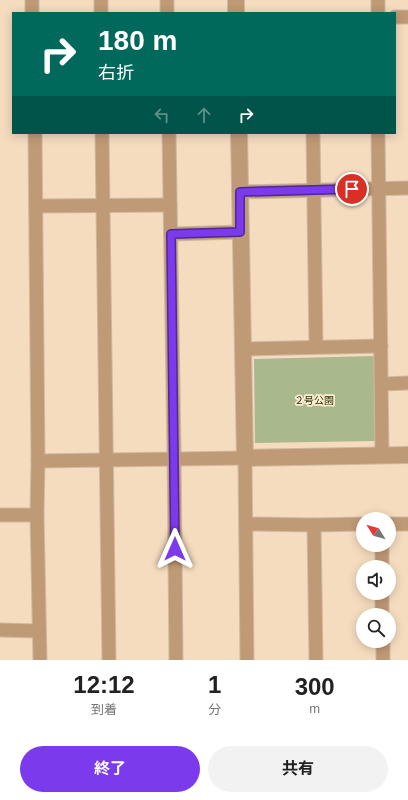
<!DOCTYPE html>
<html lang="ja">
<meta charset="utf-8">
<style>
body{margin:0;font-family:Arial,"Noto Sans JP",sans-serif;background:#f2f2f2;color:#222;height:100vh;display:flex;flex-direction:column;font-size:15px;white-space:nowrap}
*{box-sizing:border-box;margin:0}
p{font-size:13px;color:#767676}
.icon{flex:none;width:22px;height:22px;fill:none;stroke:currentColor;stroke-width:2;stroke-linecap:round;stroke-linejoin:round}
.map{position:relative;height:660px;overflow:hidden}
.details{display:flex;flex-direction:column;background:#fff;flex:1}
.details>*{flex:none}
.top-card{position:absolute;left:12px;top:12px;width:384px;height:122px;border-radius:0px;box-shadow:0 2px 10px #0003;background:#00695c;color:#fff;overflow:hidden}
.needle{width:26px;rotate:307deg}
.fabs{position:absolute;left:356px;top:512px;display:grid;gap:8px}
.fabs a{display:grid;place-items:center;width:40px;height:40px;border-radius:50%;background:#fff;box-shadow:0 2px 10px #0003;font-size:20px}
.pin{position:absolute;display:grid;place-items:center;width:34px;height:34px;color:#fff;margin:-17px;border:2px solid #fff;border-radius:50%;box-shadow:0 1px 4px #0007}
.me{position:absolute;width:44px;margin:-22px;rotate:0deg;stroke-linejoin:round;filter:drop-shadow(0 0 3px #0008)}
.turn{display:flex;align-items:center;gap:14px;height:84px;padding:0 20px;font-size:18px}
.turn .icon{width:52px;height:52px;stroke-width:2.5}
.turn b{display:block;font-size:28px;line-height:34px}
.lanes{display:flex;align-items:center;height:38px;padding:0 20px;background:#0003;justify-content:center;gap:20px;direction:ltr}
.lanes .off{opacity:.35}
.eta{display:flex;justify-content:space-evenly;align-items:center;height:68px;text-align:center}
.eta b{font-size:24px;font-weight:700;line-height:28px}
.button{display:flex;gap:8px;margin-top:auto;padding:8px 20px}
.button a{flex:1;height:46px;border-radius:24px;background:#7c3aed;color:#fff;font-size:16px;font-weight:700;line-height:46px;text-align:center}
.button a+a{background:#f2f2f2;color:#222}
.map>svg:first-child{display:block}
</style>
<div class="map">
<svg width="408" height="660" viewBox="0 0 408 660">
<rect width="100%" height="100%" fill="#f5dcbf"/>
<!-- green -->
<path fill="#aab98d" d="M374 356 375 441 255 443 254 359Z"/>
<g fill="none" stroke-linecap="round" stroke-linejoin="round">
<!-- minor casing -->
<g stroke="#cfb99f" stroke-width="15">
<g id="minor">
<path d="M32 0V13"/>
<path d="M101 0V13"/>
<path d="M167 0V13"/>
<path d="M378 0V13"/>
<path d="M395 17H408"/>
<path d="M35 133 38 461 37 515 40 660"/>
<path d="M102 133 109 660"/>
<path d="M169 133 174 451 176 660"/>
<path d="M313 133 316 347"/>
<path d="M378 133 382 455"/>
<path d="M240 192 408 188"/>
<path d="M36 206 170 205"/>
<path d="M171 234 241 232"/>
<path d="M243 349 381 346"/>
<path d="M382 384 408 383"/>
<path d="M38 461 245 458 247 660"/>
<path d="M0 515H37"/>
<path d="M246 524 314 525 363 524"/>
<path d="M389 524H408"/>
<path d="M314 525 316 660"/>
<path d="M382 545V567"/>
<path d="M382 593V615"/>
<path d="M0 630 39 631"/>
<path d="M383 641V660"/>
</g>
</g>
<!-- tertiary casing -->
<g stroke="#cfb99f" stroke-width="18">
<g id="tertiary">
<path d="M236 0V13"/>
<path d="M239 133 245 458 408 455"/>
</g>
</g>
<!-- minor -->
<use href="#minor" stroke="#bf9a77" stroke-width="13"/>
<!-- tertiary -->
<use href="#tertiary" stroke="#bf9a77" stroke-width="16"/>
</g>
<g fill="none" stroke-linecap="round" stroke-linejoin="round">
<!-- route casing -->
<g stroke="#51269a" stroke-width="10">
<path id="route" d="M175 549 171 234 240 232V192L352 189"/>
</g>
<!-- route -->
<use href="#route" stroke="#7c3aed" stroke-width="7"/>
</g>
<g text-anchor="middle" stroke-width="3.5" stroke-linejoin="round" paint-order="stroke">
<!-- park labels -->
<g font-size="10" fill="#263202" stroke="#feebd3">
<text x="314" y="404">２号公園</text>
</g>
</g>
</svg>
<div class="fabs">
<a><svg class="needle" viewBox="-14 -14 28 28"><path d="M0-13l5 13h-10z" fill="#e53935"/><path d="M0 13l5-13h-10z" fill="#767676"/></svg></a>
<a><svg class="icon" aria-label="sound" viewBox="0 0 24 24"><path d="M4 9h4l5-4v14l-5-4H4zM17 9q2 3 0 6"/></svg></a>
<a><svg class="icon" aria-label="search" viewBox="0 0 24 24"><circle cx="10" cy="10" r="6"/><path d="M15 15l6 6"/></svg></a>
</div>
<div class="pin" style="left:352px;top:189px;background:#d93025"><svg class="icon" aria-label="arrive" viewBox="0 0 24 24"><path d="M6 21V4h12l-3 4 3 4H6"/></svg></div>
<svg class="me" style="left:175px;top:549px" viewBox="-20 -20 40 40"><path d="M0-17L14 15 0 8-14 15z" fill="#7c3aed" stroke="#fff" stroke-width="4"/></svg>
<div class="top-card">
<div class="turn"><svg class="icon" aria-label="right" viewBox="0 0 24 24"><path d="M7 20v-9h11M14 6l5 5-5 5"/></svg><div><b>180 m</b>右折</div></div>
<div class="lanes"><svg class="icon off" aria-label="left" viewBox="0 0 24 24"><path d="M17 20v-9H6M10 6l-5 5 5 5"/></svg><svg class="icon off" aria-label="ahead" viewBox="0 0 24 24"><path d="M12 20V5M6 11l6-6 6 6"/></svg><svg class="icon" aria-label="right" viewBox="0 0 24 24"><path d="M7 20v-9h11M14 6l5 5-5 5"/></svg></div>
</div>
</div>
<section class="details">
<div class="eta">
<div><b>12:12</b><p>到着</p></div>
<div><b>1</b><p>分</p></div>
<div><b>300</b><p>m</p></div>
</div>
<div class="button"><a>終了</a><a>共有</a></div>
</section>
